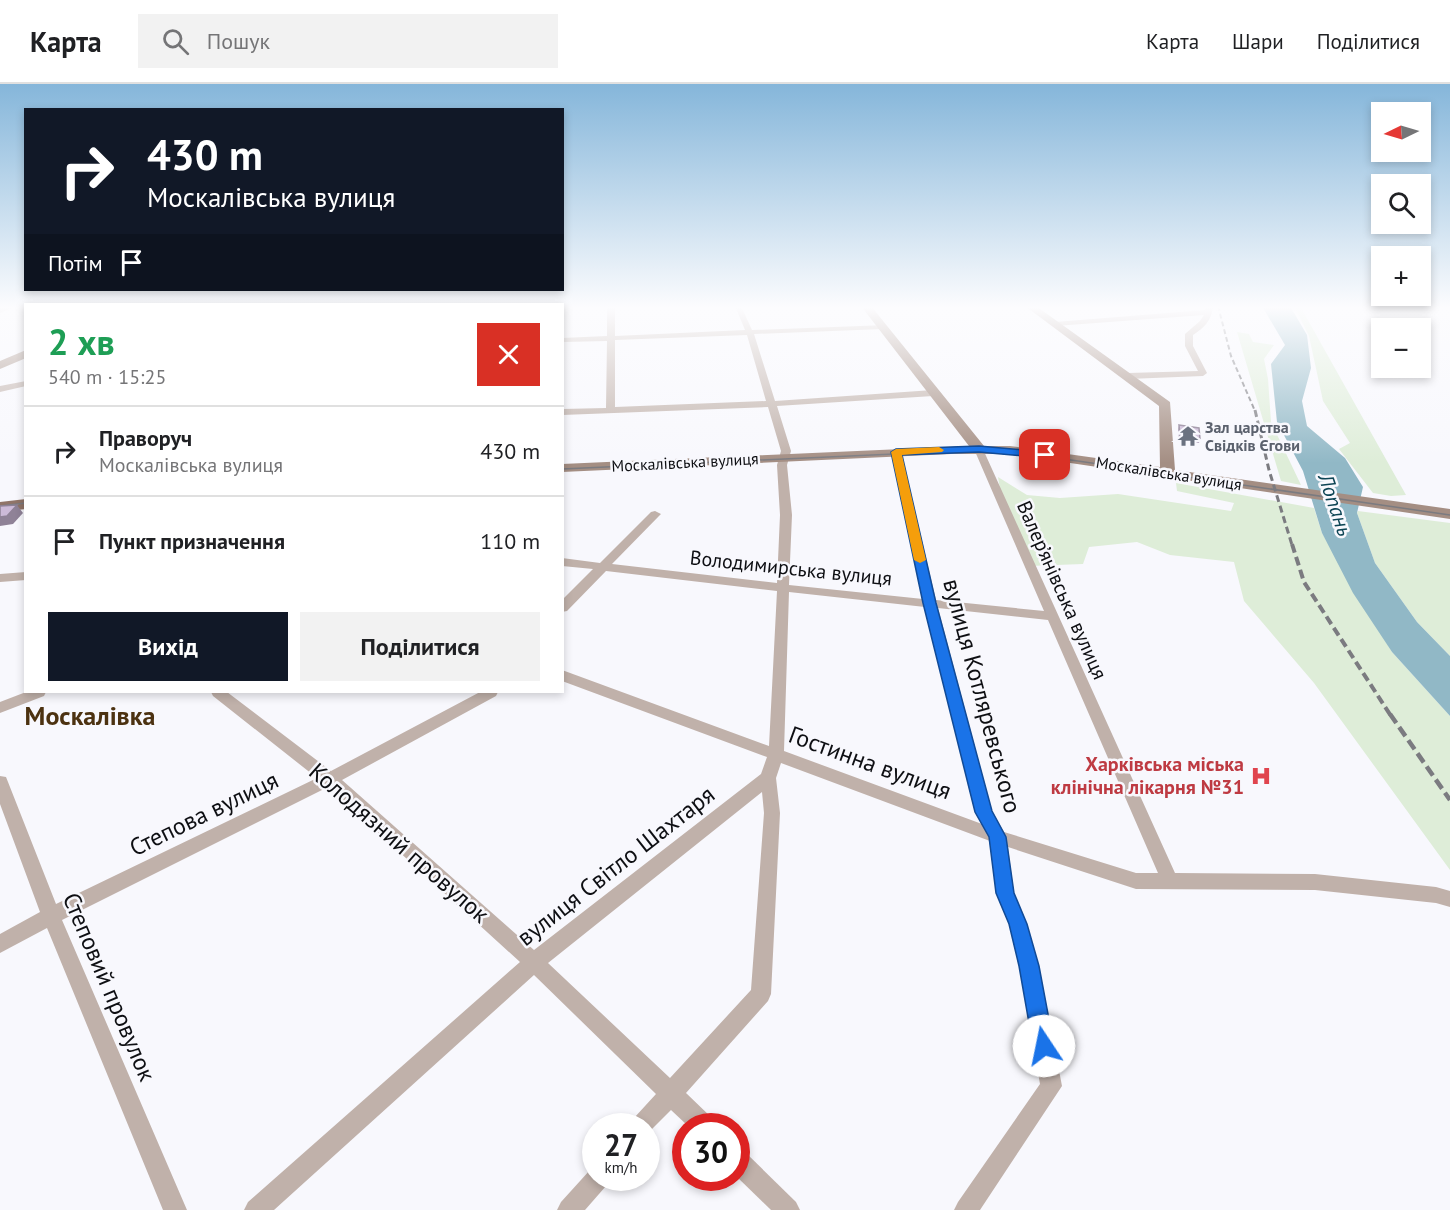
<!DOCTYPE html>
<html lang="uk">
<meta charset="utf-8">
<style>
body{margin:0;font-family:"PT Sans",sans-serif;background:#f2f2f2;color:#202124;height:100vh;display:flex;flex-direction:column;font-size:22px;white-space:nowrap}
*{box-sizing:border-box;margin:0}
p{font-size:20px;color:#757577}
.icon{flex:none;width:33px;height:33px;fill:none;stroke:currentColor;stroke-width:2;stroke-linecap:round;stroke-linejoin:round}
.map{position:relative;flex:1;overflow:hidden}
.side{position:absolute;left:24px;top:219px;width:540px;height:390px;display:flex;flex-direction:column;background:#fff;border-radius:0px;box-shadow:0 3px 9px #0003}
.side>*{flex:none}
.guide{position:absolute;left:24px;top:24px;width:540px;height:183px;border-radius:0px;box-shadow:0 3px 9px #0003;background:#111827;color:#fff;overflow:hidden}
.needle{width:39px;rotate:265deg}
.fabs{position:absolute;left:1371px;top:18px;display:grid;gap:12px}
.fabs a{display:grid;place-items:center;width:60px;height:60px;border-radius:0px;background:#fff;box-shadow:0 3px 9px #0003;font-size:30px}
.speed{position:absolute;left:582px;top:1029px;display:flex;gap:12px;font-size:30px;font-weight:700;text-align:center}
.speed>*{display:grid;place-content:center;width:78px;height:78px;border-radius:50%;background:#fff;box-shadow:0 3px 9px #0003;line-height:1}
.speed small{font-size:15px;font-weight:400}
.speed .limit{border:9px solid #d22;background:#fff;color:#111}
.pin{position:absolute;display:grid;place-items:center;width:51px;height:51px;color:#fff;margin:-26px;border-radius:12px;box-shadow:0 3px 9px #0006}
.me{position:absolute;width:66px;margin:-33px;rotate:349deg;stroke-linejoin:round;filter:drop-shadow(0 0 4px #0008)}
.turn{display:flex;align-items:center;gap:21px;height:126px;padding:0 24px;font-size:27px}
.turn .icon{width:78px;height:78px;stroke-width:2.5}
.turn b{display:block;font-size:42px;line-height:51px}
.then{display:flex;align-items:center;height:57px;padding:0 24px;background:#0003;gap:12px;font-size:22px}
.round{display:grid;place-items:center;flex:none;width:63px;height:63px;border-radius:0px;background:#f2f2f2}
.overview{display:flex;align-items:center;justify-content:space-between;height:102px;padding:0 24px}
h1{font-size:36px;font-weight:700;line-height:45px;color:#1e9e55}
.button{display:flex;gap:12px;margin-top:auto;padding:12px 24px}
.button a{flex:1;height:69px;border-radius:0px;background:#111827;color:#fff;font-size:24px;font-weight:700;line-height:69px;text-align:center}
.button a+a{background:#f2f2f2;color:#202124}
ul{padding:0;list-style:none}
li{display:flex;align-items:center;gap:18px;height:90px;padding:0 24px;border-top:2px solid #e0e0e0}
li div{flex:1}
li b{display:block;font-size:22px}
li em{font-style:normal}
header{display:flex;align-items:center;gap:36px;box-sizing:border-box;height:84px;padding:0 30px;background:#fff;border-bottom:2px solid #e0e0e0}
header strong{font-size:28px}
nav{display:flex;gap:33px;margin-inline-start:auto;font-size:21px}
.search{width:420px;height:54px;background:#f2f2f2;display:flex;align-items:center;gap:15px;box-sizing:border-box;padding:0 21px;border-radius:0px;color:#757577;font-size:22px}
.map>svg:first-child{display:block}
</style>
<header>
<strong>Карта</strong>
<div class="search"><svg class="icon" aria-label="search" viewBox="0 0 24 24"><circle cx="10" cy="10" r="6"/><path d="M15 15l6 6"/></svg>Пошук</div>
<nav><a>Карта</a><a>Шари</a><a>Поділитися</a></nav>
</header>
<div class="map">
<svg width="1450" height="1126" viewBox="0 0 1450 1126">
<rect width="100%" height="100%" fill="#f8f8fd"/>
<!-- green -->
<g fill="#deedd8">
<path d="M1294 222H1300L1406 411 1391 412 1373 409 1339 365 1350 359 1323 317 1309 252Z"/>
<path d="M1237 248 1249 250 1253 258 1274 261 1264 275 1268 295 1271 338 1301 401 1281 397Z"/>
<path d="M998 393 1027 411 1060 414 1118 410 1231 427 1234 419 1177 407 1176 399 1314 424 1322 449 1392 568 1450 632V786L1314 599 1244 517 1234 478 1170 471 1137 458 1089 463 1083 480 1030 482 1002 417Z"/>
<path d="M1358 427 1450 439V572L1417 538 1375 479 1357 429Z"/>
</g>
<!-- water -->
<path fill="#91b8c6" d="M1262 222H1290L1307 251 1311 284 1302 317 1307 342 1345 374 1363 403 1357 429 1375 479 1417 538 1450 572V632L1392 568 1353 509 1322 449 1303 387 1277 338 1271 280 1285 261Z"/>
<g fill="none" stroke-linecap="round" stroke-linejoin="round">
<!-- street -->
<g fill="#c0b1aa" fill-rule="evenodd">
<path d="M6 222H16L0 229V224Z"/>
<path d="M607 222H615V252L745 246 735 222H741L752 246 886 241V245H883L754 250 775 317 933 306 937 309 933 312 777 322 791 367 787 381 792 431 789 501 923 515 891 368 896 365 901 368 936 516 1044 527 974 365 982 363 1175 789 1315 790 1436 803 1450 807V823L1436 819 1315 806 1136 805 1008 763 1014 809 1027 840 1039 882 1062 1002 980 1126H954L958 1118 1040 1000 1019 882 1009 840 996 809 990 757 781 679 776 694 780 729 771 910 768 917 686 1009 712 1034 715 1042H688L671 1026 646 1051V1042H631L634 1034 656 1010 534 891 274 1126H244L248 1118 520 878 328 703 62 836 187 1126H163L47 844 0 869V850L40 828 0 720V692L6 693 8 698 56 820 317 694 213 612 211 608H227L331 687 480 608H498L496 612 342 696 534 866 761 690 767 673 562 597V586L769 662 777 507 606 487 567 527 562 528V516L593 485 562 482V474L600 479 651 428 655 427 661 430 659 432 612 480 777 499 780 431 777 381 781 367 768 323 562 331V325L606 324 607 257 562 258V254L607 252ZM747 251 766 317 615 323V256ZM789 508 925 523 976 728 982 740 784 667ZM938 524 1048 536 1158 789H1136L1004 748 992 727ZM762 708 764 729 751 906 670 994 548 879Z"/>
<path d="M1206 222H1213C1212 236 1204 244 1193 251V262L1207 289 1203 292 1128 295 1124 292 1128 289 1198 287 1185 262V250L1200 237 1204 231 1055 242 1051 240 1055 238 1205 226Z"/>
<path d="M26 297V302L0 308V302Z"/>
<path d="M26 488V496L0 498V490Z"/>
<path d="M26 608H46L44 612 0 629V618Z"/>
<path d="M736 1064 744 1067 796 1118 800 1126H771L736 1092Z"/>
<path d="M596 1083V1094H610L606 1102 585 1126H557L561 1118 590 1086Z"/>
</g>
<!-- secondary -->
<g fill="#a48e83" fill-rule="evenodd">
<path d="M861 222H871L984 362H1010L1160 383 1159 322 1025 222H1036L1170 318 1175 386 1450 425V435L1010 370H951L562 388V380L969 362Z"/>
<path d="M26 266V274L0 285V277Z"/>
</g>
<!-- primary -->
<path fill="#907468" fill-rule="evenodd" d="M26 415V425L0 428V418Z"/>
<!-- tram -->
<g stroke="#7b7b80" stroke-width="1.5">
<path d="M562 385 982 366 1016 368 1450 431"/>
<path d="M0 422 26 419"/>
</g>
<!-- rail-far3 -->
<path stroke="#7b7b80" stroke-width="2" stroke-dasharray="5 3" stroke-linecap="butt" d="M1218 222 1231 272 1255 327"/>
<!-- rail-far2 -->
<path stroke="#7b7b80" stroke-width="3" stroke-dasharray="7 4" stroke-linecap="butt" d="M1255 326 1269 386 1292 461"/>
<!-- rail-far1 -->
<path stroke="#7b7b80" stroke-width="4" stroke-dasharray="9 4.5" stroke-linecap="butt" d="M1292 460 1304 498 1391 632"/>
<!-- rail -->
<path stroke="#7b7b80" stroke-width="4.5" stroke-dasharray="11 5" stroke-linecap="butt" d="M1390 630 1450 716"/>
</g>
<!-- wall -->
<path fill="#afa0ba" d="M1179 341 1200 355 1199 359 1179 356 1178 345Z"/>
<!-- shaded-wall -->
<path fill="#8f8297" d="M17 421 23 429 13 440 0 442V433Z"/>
<!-- building -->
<g fill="#ccbad8" stroke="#8f8297" stroke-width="1.5">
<path d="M1179 341 1199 344 1200 355 1180 352Z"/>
<path d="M17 421 7 432 0 433V422Z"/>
</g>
<!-- sky -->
<linearGradient id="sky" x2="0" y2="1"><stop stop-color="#85b6da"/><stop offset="0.59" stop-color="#fcfcfe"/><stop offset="1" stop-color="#fcfcfe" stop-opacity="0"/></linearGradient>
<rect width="1450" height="379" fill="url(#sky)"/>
<!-- route -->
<path fill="#1a73e8" stroke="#114b97" stroke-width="1.5" d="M979 362 1045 368 1050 371 1045 374 979 368 902 371 936 519 992 727 1006 753 1014 809 1027 840 1039 882 1054 962 1051 969 1044 972 1036 969 1033 962 1019 882 1009 840 996 809 989 753 975 728 923 519 891 368 896 365Z"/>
<!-- slow -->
<path fill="#f59e0b" d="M939 363 944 366 942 368 902 371 926 476 920 479 914 476 891 368 896 365Z"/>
<!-- icons -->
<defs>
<g id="temple-bare" transform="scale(1.62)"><path d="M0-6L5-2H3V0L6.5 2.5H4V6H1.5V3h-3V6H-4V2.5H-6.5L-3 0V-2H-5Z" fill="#6b7280" stroke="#f8f8fd" stroke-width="2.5" paint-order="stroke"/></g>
<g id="hospital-bare" transform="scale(1.62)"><path d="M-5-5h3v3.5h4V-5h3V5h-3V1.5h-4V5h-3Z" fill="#e0444e" stroke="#f8f8fd" stroke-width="2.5" paint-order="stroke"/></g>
</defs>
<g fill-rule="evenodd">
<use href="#temple-bare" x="1188" y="352"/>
<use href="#hospital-bare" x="1261" y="692"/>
</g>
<g text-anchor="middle" stroke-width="5" stroke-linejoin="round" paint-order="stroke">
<!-- far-worship labels -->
<g font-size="16" font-weight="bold" fill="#5b616d" stroke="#f8f8fd" text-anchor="start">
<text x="1205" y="349">Зал царства<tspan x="1205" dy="18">Свідків Єгови</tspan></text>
</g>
<!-- far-street labels -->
<g font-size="16" fill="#0e0f13" stroke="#f8f8fd">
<text transform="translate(685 378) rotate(-3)" y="6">Москалівська вулиця</text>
<text transform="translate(1169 389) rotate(9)" y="6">Москалівська вулиця</text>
</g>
<!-- street labels -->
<g font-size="20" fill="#0e0f13" stroke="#f8f8fd">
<text transform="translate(791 484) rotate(6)" y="7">Володимирська вулиця</text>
<text transform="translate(1062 506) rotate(66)" y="7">Валер’янівська вулиця</text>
</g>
<!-- health labels -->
<g font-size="20" font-weight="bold" fill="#be3a42" stroke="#f8f8fd" text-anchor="end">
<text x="1244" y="687">Харківська міська<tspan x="1244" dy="23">клінічна лікарня №31</tspan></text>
</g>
<!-- water labels -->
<g font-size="21" font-style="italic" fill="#0e4555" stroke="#f8f8fd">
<text transform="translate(1335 421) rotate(71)" y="7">Лопань</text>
</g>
<!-- near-street labels -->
<g font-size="24" fill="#0e0f13" stroke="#f8f8fd">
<text transform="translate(982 612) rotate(75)" y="8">вулиця Котляревського</text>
<text transform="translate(870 679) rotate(20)" y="8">Гостинна вулиця</text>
<text transform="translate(204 730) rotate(-26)" y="8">Степова вулиця</text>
<text transform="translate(399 759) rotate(41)" y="8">Колодязний провулок</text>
<text transform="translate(616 782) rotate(-38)" y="8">вулиця Світло Шахтаря</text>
<text transform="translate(109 903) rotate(67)" y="8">Степовий провулок</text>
</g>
<!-- district labels -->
<g font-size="26" font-weight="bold" fill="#4c3211" stroke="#f8f8fd">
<text x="90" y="641">Москалівка</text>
</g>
</g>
</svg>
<div class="fabs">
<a><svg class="needle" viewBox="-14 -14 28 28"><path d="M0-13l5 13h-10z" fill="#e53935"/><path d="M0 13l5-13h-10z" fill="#757577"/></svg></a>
<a><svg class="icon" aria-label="search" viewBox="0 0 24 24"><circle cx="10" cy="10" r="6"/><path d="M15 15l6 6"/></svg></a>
<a>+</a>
<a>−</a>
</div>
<div class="speed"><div>27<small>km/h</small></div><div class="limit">30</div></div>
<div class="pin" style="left:1045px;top:371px;background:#d93025"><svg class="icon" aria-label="arrive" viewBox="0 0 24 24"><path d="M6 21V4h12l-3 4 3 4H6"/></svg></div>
<svg class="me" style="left:1044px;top:962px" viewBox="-20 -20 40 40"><circle r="19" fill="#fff"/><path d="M0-13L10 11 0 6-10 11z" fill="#1a73e8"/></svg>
<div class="guide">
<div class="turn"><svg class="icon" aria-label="right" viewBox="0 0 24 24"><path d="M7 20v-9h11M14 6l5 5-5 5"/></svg><div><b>430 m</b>Москалівська вулиця</div></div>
<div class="then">Потім<svg class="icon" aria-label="arrive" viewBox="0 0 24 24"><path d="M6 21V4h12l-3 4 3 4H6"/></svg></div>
</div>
<section class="side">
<div class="overview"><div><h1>2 хв</h1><p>540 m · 15:25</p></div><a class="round" style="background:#d93025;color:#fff"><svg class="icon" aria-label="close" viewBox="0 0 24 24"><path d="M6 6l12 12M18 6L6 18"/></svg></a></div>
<ul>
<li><svg class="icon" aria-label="right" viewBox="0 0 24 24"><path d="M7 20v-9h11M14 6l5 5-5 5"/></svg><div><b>Праворуч</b><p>Москалівська вулиця</p></div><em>430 m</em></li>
<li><svg class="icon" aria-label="arrive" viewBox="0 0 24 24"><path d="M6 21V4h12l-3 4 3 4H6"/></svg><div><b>Пункт призначення</b></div><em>110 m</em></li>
</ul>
<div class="button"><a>Вихід</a><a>Поділитися</a></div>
</section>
</div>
